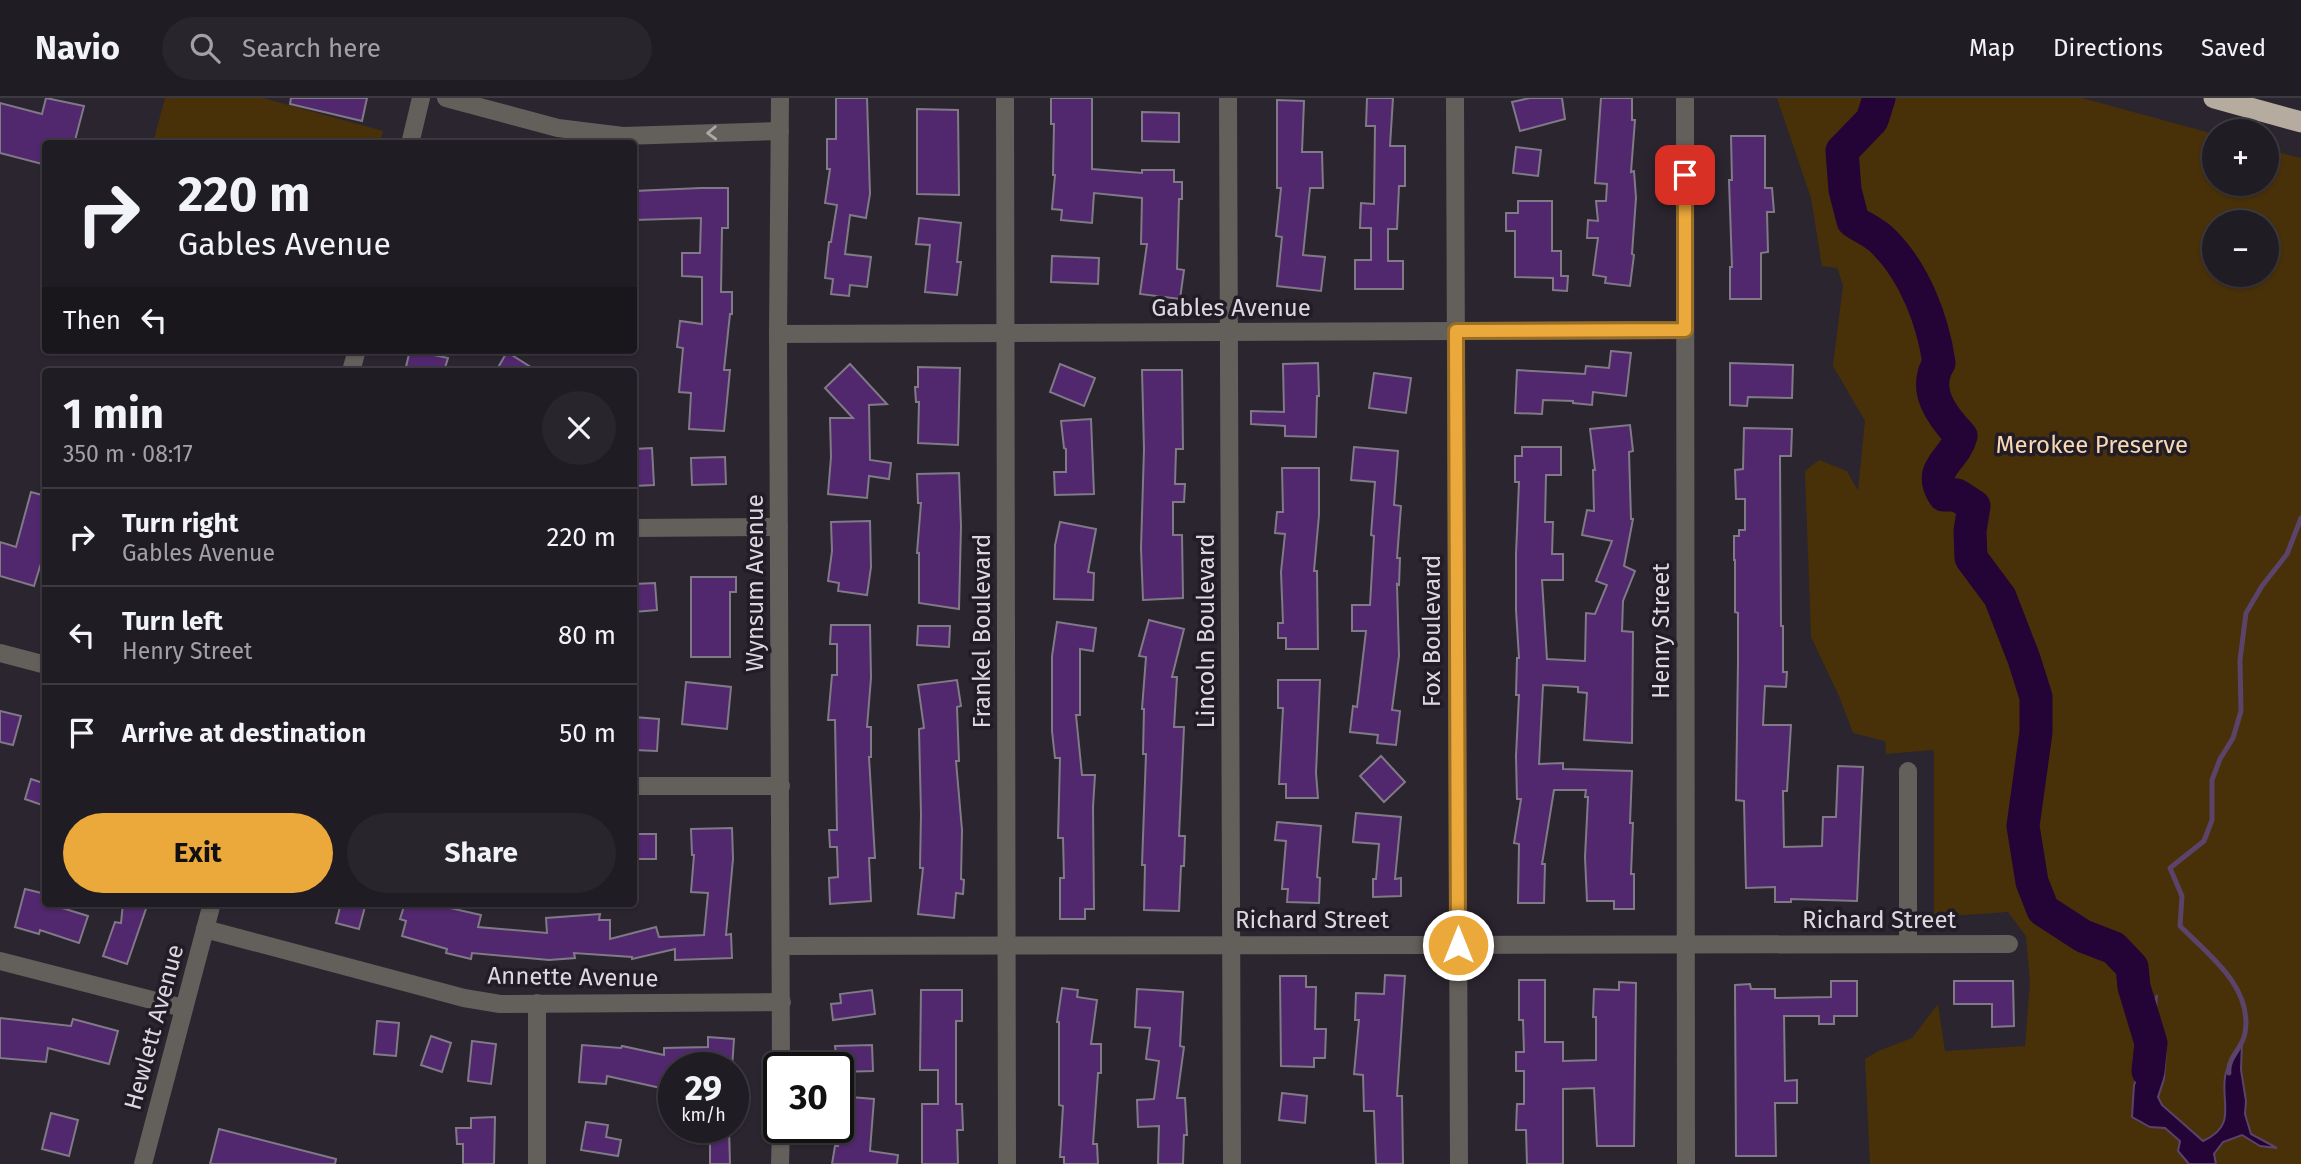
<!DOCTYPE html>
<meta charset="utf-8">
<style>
body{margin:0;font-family:"Fira Sans",sans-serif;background:#28252c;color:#f1f3f6;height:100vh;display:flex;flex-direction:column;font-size:26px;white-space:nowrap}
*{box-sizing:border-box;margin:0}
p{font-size:23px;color:#a2a1a6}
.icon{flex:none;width:38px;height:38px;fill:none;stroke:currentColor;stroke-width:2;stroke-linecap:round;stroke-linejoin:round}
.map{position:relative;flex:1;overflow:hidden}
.drawer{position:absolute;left:42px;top:270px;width:595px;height:539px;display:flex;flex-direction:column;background:#201c24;border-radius:7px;box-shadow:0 2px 5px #0004,0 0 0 2px #3d3a41}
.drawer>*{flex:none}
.banner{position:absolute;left:42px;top:42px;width:595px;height:214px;border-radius:7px;box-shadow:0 2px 5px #0004,0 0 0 2px #3d3a41;background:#201c24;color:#f1f3f6;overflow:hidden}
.controls{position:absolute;left:2202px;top:21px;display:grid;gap:14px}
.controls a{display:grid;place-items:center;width:77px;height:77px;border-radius:50%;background:#201c24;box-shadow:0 2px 5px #0004,0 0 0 2px #3d3a41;font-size:35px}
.speed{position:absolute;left:658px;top:954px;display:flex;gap:14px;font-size:35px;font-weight:700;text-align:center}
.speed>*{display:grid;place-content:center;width:91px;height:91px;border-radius:50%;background:#201c24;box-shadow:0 2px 5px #0004,0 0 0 2px #3d3a41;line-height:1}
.speed small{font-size:18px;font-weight:400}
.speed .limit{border:4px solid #111;border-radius:10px;background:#fff;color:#111}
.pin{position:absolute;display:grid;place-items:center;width:60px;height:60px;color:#fff;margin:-30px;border-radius:14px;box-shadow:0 4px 10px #0006}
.me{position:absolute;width:77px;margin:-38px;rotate:0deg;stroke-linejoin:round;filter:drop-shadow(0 0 5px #0008)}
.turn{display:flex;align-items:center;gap:24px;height:147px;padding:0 21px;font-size:32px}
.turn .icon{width:91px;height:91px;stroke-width:2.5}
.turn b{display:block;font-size:49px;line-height:60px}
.then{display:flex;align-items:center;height:66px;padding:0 21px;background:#0003;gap:14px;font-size:26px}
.round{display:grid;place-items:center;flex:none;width:74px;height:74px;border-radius:37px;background:#28252c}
.overview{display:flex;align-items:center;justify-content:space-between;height:119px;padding:0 21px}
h1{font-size:42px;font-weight:700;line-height:52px}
.cta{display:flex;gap:14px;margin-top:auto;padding:14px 21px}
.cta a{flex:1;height:80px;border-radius:42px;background:#eca93b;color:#111;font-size:28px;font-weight:700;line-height:80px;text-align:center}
.cta a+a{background:#28252c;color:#f1f3f6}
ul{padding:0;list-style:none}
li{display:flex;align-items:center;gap:21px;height:98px;padding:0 21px;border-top:2px solid #3d3a41}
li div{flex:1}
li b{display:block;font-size:26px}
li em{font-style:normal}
header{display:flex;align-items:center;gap:42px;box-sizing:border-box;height:98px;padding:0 35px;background:#201c24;border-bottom:2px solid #3d3a41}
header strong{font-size:33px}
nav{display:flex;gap:38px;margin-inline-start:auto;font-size:24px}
.search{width:490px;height:63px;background:#28252c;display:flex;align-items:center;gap:18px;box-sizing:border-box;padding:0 24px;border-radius:38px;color:#a2a1a6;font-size:26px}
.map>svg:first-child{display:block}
</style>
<header>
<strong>Navio</strong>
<div class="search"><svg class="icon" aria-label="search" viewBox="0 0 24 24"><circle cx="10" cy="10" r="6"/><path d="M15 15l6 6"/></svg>Search here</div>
<nav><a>Map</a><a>Directions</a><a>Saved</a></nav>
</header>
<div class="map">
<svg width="2301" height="1066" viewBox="0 0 2301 1066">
<rect width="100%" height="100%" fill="#2b2530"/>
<!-- green -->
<g fill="#483009" fill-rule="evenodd">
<path d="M165 0H263L383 33 380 45H153Z"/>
<path d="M1777 0H2082L2214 36V86H2266V51L2301 60V1066H1870L1865 961 1878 953 1912 940 1938 906 1945 953 2025 948 2030 884 2026 838 2008 814 1934 819V654L1933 652 1886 656 1885 643 1853 635 1839 598 1811 539 1805 373 1819 362 1847 373 1858 393 1865 323 1833 268 1843 187 1837 170 1822 168 1811 100ZM2214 124H2266V177H2214Z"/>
</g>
<!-- water -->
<path fill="#240337" stroke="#5b436a" stroke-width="2" d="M2157 897 2155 927 2166 951 2164 981 2158 999 2162 1007 2203 1043C2237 1028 2221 1006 2225 979 2226 967 2237 953 2242 943L2241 972 2246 1003 2245 1016 2251 1036 2277 1050 2260 1048 2242 1037 2223 1044 2214 1056 2216 1066H2189L2178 1053 2180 1043 2165 1030 2150 1029 2132 1019 2134 987 2142 969 2147 921Z"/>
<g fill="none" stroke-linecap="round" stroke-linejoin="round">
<!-- stream -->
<path stroke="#5b436a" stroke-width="5" d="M2229 975C2227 959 2243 950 2245 935 2253 889 2209 857 2180 828L2182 798 2170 770 2204 743 2212 722V682L2220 661 2233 640 2241 613 2240 562 2246 515 2262 488 2287 456 2301 420"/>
<!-- river -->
<path stroke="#240337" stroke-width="33" d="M1879 0 1872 22 1842 53 1845 92 1853 123C1863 130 1876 135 1884 144 1915 175 1933 223 1939 265 1922 292 1942 318 1961 338 1955 362 1926 370 1944 397H1957L1974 408 1970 433 1971 460 2000 499 2024 561 2036 599V634L2023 728 2032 784 2043 812 2083 838 2114 850 2132 869 2134 889 2151 945 2148 973"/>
</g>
<!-- building -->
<g fill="#51276d" stroke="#807986" stroke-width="2">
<path d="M46 0 84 8 74 46H46V67L0 55V5L42 16Z"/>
<path d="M291 0H367L362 23 290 6Z"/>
<path d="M836 0H867L870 96 866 120 850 117 845 156 871 159 867 189 850 187 849 198 831 196 833 181 825 180 829 144H831L837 107 825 105 830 71H827V41H836Z"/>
<path d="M1051 0H1092V71L1142 75V72H1174V84H1182V101H1179L1177 171 1184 172 1180 201 1140 196 1147 146H1141L1142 100 1094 95 1092 125 1061 122 1062 112 1052 111 1055 77H1053L1054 26H1051Z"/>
<path d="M1367 0H1393L1390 48H1405V88H1399L1397 131H1388V163H1403V191H1355V162H1371V130H1360L1361 105 1374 106 1375 28H1366Z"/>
<path d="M1530 0H1562L1565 21 1520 33 1512 4Z"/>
<path d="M1601 0H1632V22H1635L1631 74 1634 73 1636 100 1632 156 1634 157 1630 188 1605 185 1606 179 1593 177 1598 140H1587L1588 122 1598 123 1596 103H1606L1607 86 1595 85Z"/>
<path d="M1277 2 1304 3 1302 54H1322L1323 90H1310L1303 157 1325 159 1321 193 1277 188 1282 139 1276 138 1281 90H1277Z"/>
<path d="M917 11 958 12 959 97 917 96Z"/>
<path d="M1142 14 1179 15V44L1142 43Z"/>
<path d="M1731 38H1765V90H1772L1774 114H1767L1768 154 1761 155V201H1730V169H1732L1729 82H1732Z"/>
<path d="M1516 49 1541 52 1538 78 1513 75Z"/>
<path d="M701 90H728V130H722L721 194H732V216H730L724 272H730L724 333 689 331 691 295 679 294 683 250 677 249 680 223 702 226V179L682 178V155H700L701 120 634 122V93Z"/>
<path d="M1518 103H1552V153H1561V178H1568L1567 193 1553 192V180L1515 179V133H1506V115H1518Z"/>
<path d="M919 120 961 125 957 164H961L957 197 925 194 930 147 916 146Z"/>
<path d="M1052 158 1099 160 1098 186 1051 184Z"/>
<path d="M410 252 448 260 444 273H405Z"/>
<path d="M1611 253 1631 255 1626 298 1593 294 1592 307 1573 305V303L1543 302 1542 316 1515 315 1517 272 1585 276 1586 268 1609 270Z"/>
<path d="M507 254 537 273H496Z"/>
<path d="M1318 265 1319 298H1317L1316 339 1285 338V328L1251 326V313L1284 314 1283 266Z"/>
<path d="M1730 265 1793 267 1792 300 1748 299 1747 308 1730 307Z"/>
<path d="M850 266 887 306 869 307 870 362 891 365 889 381 869 378 867 400 828 396 831 359 830 320H853L825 290Z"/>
<path d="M1060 266 1095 280 1084 308 1050 294Z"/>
<path d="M918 269 960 270 958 347 918 345 919 304H916L915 289H918Z"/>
<path d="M1142 272H1182L1183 351H1176L1175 386H1185L1184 404H1173V437H1182L1183 500 1143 502 1141 450 1144 351Z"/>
<path d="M1374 275 1411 280 1406 315 1369 310Z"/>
<path d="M1091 321 1094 396 1055 397 1054 374H1066V351L1064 350 1061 323Z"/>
<path d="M1630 327 1633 353 1629 354 1631 421H1633L1624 468 1635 473 1623 503 1622 533 1633 534 1632 645 1584 642 1587 595 1578 594V589L1543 587 1539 666 1563 665V671L1632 673 1630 725H1633L1631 776H1634V811H1614V803H1587L1585 759 1588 699H1585L1586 692H1554L1542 766H1545L1544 805H1518L1519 746 1514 745 1521 701H1517L1516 658 1519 597H1516L1517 560H1519L1516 512V456L1519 384H1515V358H1522V349H1561V377H1546L1545 424H1553L1552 456H1563V482H1542L1547 561 1585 563 1586 515 1595 516 1607 487 1596 483 1612 443 1582 437 1587 412 1594 413 1593 372H1595L1590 331Z"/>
<path d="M1744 330 1792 331 1791 358H1780L1781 528H1783V574H1787L1786 589 1765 588 1763 627H1791L1787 693H1783L1784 749 1822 748 1823 719H1836L1838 668 1863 669 1857 803 1791 801V804H1775V789L1746 790 1744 703 1736 702 1738 564V515L1735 514V462H1734V438H1739V432H1745V401H1736L1735 372 1743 371Z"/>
<path d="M1354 349 1398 353 1394 407 1401 408 1397 460H1400L1399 487 1397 486 1399 558 1392 612 1400 613 1396 647 1377 645 1378 637 1350 634 1353 608 1357 609 1366 533H1352V507H1370L1374 438 1371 437 1375 384 1351 382Z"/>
<path d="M652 350 654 387 634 388V351Z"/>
<path d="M725 359 726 386 692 387 691 360Z"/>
<path d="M1282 370H1319V417L1314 473H1317L1318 551H1286V540H1278V525H1283L1281 474 1285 436 1275 435 1277 414H1283Z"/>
<path d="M959 375 961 428 959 511 919 505V455H917L921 405H918L917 376Z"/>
<path d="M31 394 46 398V449L34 488 0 478V444L16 449Z"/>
<path d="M870 423 871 469 867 497 838 493 839 485 828 483 832 453 831 424Z"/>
<path d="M1060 424 1096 431 1088 474 1094 475 1093 502 1054 501 1055 447Z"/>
<path d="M691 479H736V494H730V559H691Z"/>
<path d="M655 485 657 512 634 514V486Z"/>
<path d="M1149 522 1184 531 1172 579H1177L1174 629H1184L1179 738H1185L1184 768H1181L1179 813 1144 812 1145 767H1142L1146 656H1143L1144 611H1142L1146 559 1139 558Z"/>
<path d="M1057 524 1096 530 1093 553 1080 551V617H1076L1082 677H1095L1093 709 1094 811H1085V821H1060V780H1064L1063 740H1058L1060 660H1055L1052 633V558Z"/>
<path d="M831 527H870L871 580 867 629H871V659H869L875 760H869L871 803 830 806 829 780 838 779 837 749H830L829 732H837L835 622H828L832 577H837V546H830Z"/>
<path d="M918 528H950L949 549 917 547Z"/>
<path d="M957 582 961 608 957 609 959 663H956L962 732 961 781 964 782 963 796 956 795 954 820 918 816 923 770H920L921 716 919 631 924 630 918 587Z"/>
<path d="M1278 582H1320L1316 675 1318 700H1286V686H1279L1283 610H1278Z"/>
<path d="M686 584 731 589 727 631 682 626Z"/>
<path d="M0 613 21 618 13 647 0 644Z"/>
<path d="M634 619 659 621 657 653 634 652Z"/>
<path d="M1381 658 1405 684 1384 704 1360 678Z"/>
<path d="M31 681 46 686 42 707 25 701Z"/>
<path d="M1356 715 1401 719 1395 781 1401 780V798L1373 799V781H1376L1379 746 1353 744Z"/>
<path d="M1277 724 1321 728 1317 779 1320 780 1319 805 1287 804 1288 791H1282L1286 743 1275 742Z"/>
<path d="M732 730 733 761 726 837 731 836 732 860 675 862V851L632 861V859L574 855 575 860 549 862 472 855 471 861 446 855 447 851 402 838 406 823 400 821 405 805H438L437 807 481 817 478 829 547 835 546 820 600 816 599 822H610V841L656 829 659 839 704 837 708 795 691 794 694 757H692L691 731Z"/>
<rect x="634" y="736" width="22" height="25"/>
<path d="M25 791 46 796V805L88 818 79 845 40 832 39 836 15 829Z"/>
<path d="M123 805H148L127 866 103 858 115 824 121 825Z"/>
<path d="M341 805H366L359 831 336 825Z"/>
<path d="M1385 877 1405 878 1397 998H1402L1403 1066H1376L1374 1013H1364L1363 977 1354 976 1359 922H1355L1356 895 1384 896Z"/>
<path d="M1280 878H1306V889H1316L1315 931H1326L1325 960H1314V969L1281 968Z"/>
<path d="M1519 882H1545V944H1563V963L1596 962V919H1593L1594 891 1619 892V884L1636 885 1634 1048H1597L1594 990 1563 991V1066H1527L1526 1032H1516L1517 1006H1524V973H1516V954H1524L1523 922H1519Z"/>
<path d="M1831 883H1857V918H1834V926H1819V918H1784L1785 983 1797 982V1005H1775L1776 1058H1736L1735 887 1750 886 1751 891H1775V900L1831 899Z"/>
<path d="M1954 883H2013L2014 928 1992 929V906H1954Z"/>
<path d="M1062 890 1078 892 1077 899 1097 902 1091 946H1101V975H1098L1093 1046H1097L1098 1066H1064V1059H1060L1063 1008 1059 1007V924H1057Z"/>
<path d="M1137 891 1183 894 1180 948 1184 949 1177 1000H1185L1187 1037H1184L1183 1066H1158L1159 1028 1138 1029 1137 1002 1154 1001 1159 963 1146 961 1150 930 1135 929Z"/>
<path d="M872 892 875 916 833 922 831 906 841 905 840 896Z"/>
<path d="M921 892H962V923H956V1006H962L963 1032H957L958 1066H922V1006H938V972H920Z"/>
<path d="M0 920 71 928 73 921 118 933 109 966 48 950 46 964 0 960Z"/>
<path d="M377 923 399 925 396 958 374 956Z"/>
<path d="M431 938 451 945 442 974 421 967Z"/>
<path d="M708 939 734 941 732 970H674V993L607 978 606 986 579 984 582 947 621 950 622 948 664 957V950L708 949Z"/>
<path d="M472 943 496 946 491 986 468 983Z"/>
<path d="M872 947 873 973 838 974 835 948Z"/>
<path d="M1282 995 1307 998 1305 1025 1279 1022Z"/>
<path d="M838 998 874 1001 870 1053 898 1057 897 1066H832L835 1048H838Z"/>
<path d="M51 1015 78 1022 69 1058 42 1051Z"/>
<path d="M495 1019 494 1066H463V1046H457L456 1030H471V1020Z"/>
<path d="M586 1024 608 1027 606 1039 621 1042 618 1058 581 1052Z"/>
<path d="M710 1029H729L730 1066H710Z"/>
<path d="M219 1031 336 1061 335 1066H210Z"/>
</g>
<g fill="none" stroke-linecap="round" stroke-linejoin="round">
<!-- minor -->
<g stroke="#635f5a" stroke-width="18">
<path d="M446 0 558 30 623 38 780 33"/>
<path d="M780 0 778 236 781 970"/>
<path d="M1005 0 1007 1066"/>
<path d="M1228 0 1232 1066"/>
<path d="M1455 0 1459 1066"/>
<path d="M1685 0 1686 1066"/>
<path d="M410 46 421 0"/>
<path d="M778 236 1685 232"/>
<path d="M351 273 357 252"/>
<path d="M634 430 779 429"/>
<path d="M0 555 46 567"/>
<path d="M1908 673V846"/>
<path d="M634 688H781"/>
<path d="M205 831 464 900 500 906 782 904"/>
<path d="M782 848 2009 846"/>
<path d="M0 863 183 910"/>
<path d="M537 905V1066"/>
<path d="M143 1066 212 805"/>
<path d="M780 1066 781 1029"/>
</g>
<!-- highway -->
<path stroke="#b5ab9e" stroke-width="21" d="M2214 0 2301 24"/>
</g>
<!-- one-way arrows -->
<defs><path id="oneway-chevron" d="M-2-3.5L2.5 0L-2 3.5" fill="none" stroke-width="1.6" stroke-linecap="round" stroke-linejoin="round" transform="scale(1.75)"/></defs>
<use stroke="#aca8aa" href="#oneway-chevron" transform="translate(712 35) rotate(178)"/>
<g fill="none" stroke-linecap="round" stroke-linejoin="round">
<!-- route casing -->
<g stroke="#996e26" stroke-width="18">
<path id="route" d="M1458 847 1456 233 1685 232V77"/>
</g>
<!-- route -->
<use href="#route" stroke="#eca93b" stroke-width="12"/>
</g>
<g text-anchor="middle" stroke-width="7" stroke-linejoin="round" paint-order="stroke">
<!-- street labels -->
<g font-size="24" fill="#dcd8e0" stroke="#211c26">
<text x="1231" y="218">Gables Avenue</text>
<text transform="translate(755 485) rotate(-90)" y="8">Wynsum Avenue</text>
<text transform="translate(982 533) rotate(-90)" y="8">Frankel Boulevard</text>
<text transform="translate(1206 533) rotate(-90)" y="8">Lincoln Boulevard</text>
<text transform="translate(1432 533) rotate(-90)" y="8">Fox Boulevard</text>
<text transform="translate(1661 533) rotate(-90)" y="8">Henry Street</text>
<text x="1312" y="830">Richard Street</text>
<text x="1879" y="830">Richard Street</text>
<text transform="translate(573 879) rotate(1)" y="8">Annette Avenue</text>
<text transform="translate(154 929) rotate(-75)" y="8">Hewlett Avenue</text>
</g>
<!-- park labels -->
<g font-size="24" fill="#f6d9b2" stroke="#211c26">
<text x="2092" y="355">Merokee Preserve</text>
</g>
</g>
</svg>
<div class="controls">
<a>+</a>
<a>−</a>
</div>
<div class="speed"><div>29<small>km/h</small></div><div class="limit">30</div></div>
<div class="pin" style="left:1685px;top:77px;background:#d93025"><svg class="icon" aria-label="arrive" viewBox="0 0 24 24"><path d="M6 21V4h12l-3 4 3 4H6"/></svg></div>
<svg class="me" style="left:1458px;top:847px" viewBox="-20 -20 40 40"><circle r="17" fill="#eca93b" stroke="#fff" stroke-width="3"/><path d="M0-11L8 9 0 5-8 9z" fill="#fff"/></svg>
<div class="banner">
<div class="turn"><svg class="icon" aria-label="right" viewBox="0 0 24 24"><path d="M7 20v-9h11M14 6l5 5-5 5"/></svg><div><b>220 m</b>Gables Avenue</div></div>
<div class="then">Then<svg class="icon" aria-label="left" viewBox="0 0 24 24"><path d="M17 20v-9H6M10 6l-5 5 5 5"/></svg></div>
</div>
<section class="drawer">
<div class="overview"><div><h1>1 min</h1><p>350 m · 08:17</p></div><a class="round"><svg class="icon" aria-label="close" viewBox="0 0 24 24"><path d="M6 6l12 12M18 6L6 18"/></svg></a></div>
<ul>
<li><svg class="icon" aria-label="right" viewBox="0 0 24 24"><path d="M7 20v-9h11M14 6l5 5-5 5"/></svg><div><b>Turn right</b><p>Gables Avenue</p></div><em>220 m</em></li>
<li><svg class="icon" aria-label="left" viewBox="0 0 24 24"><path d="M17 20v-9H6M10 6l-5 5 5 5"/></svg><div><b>Turn left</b><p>Henry Street</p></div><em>80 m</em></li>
<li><svg class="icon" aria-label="arrive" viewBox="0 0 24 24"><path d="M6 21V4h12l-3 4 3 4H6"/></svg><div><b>Arrive at destination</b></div><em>50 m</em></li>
</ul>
<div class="cta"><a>Exit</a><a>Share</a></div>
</section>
</div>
